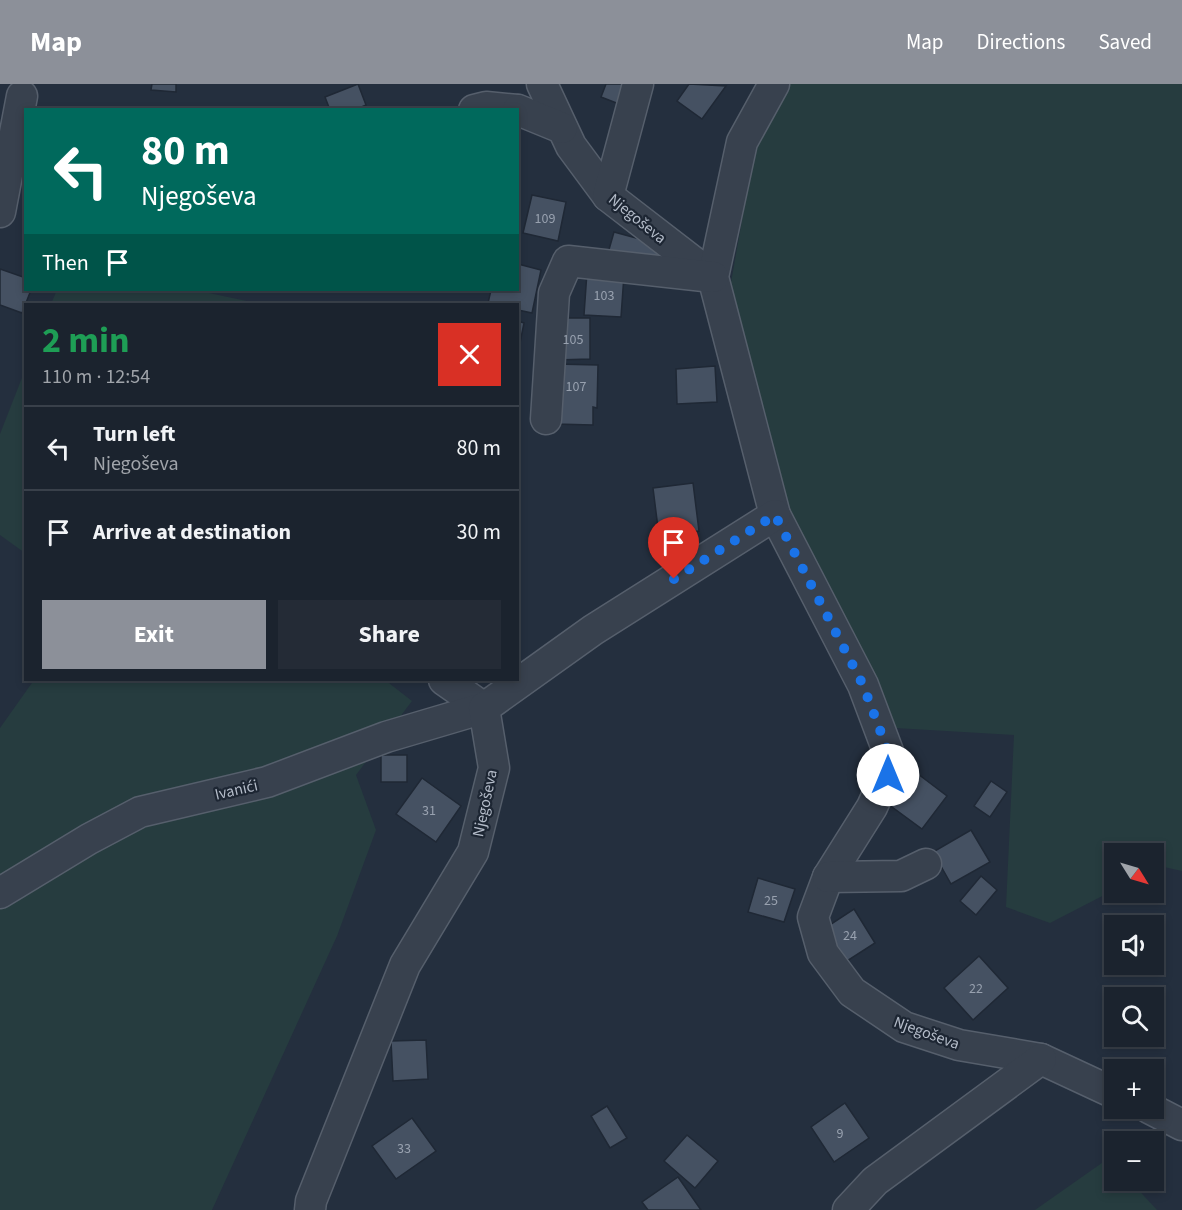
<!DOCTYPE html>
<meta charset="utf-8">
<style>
body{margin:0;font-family:"Source Sans 3",sans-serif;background:#242b36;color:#f1f3f6;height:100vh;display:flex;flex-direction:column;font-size:22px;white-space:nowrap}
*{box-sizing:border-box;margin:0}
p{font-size:20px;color:#a0a4aa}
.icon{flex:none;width:33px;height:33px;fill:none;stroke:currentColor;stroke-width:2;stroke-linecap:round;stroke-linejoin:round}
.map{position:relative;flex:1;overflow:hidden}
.sheet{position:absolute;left:24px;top:219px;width:495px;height:378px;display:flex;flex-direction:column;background:#1b232e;border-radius:0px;box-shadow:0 3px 9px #0003,0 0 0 2px #39404a}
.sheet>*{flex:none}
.banner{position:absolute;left:24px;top:24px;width:495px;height:183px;border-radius:0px;box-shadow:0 3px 9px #0003,0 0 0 2px #39404a;background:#00695c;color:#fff;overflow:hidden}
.needle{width:39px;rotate:127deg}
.controls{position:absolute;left:1104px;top:759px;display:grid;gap:12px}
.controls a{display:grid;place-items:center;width:60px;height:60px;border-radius:0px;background:#1b232e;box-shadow:0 3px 9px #0003,0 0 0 2px #39404a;font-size:30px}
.pin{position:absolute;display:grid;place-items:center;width:51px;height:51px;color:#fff;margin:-62px -26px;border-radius:50% 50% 50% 0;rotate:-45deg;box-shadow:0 0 6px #0007}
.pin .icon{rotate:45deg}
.me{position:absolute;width:66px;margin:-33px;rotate:0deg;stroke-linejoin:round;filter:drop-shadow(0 0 4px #0008)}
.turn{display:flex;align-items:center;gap:21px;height:126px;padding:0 18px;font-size:27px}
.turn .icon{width:78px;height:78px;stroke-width:2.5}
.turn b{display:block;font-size:42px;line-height:51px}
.then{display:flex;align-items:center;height:57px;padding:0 18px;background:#0003;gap:12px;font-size:22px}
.round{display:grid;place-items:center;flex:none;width:63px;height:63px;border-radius:0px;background:#242b36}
.summary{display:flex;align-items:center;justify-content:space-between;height:102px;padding:0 18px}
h1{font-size:36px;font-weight:700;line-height:45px;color:#1e9e55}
.action{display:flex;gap:12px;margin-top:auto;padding:12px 18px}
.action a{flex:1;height:69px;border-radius:0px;background:#8c9099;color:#fff;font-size:24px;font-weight:700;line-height:69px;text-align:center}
.action a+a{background:#242b36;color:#f1f3f6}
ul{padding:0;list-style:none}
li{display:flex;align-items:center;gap:18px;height:84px;padding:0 18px;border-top:2px solid #39404a}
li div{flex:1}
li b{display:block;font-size:22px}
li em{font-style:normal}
header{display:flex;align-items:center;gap:36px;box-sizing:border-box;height:84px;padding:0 30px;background:#8c9099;color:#fff}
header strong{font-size:28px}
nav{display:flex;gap:33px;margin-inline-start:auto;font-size:21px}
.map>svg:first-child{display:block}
</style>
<header>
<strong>Map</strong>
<nav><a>Map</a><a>Directions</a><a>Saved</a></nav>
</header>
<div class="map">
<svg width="1182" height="1126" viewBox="0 0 1182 1126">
<rect width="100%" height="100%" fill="#242f3e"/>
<!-- green -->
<g fill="#263c3f">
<path d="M766 0H1182V787L1164 783 1154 788V770H1114V806L1050 839 1006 823 1014 651 895 644 786 429 729 210Z"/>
<path d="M57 206H195L261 220H51Z"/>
<path d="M25 286V469L0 451V350Z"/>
<path d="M34 596H385L412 617 356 691 376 746 337 852 212 1126H0V644Z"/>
<path d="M1109 1074 1114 1080V1096L1130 1097 1157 1126H1035Z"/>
</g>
<!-- building -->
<g fill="#455162" stroke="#1f2835" stroke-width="1.5">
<path d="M152 0H176V8L151 6Z"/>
<path d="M358 0 366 21 355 26H330L325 13Z"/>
<path d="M606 0H627L619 20 601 13Z"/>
<path d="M689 0 726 2 702 35 677 17Z"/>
<path d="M532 111 566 118 558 157 523 149Z"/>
<path d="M614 148 662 161 656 182 608 169Z"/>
<path d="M518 180 541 186 532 229 518 226V220L488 219 491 206H518Z"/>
<path d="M0 185 26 194V206H31L22 229 0 221Z"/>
<path d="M587 188 624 191 621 233 584 231Z"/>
<path d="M556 234H590V275L556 276Z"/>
<path d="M518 237 524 239 518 269Z"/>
<path d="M555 280 598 281 597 324 593 323V341L555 340Z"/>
<path d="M715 282 717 318 677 320 676 285Z"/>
<path d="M693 399 699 447 659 452 653 404Z"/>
<rect x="381" y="671" width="26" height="27"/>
<path d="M914 687 947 712 922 745 888 720Z"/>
<path d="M422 694 461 722 436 758 396 730Z"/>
<path d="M991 697 1007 708 990 733 974 722Z"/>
<path d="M971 746 990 778 951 800 933 768Z"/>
<path d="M981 792 997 806 976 831 960 817Z"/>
<path d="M758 794 795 805 784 838 748 828Z"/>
<path d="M854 825 875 859 847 877 825 844Z"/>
<path d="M979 872 1008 904 973 936 944 904Z"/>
<path d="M426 956 428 995 393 997 391 957Z"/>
<path d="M845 1019 869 1054 834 1078 811 1043Z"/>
<path d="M607 1022 627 1054 610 1064 591 1032Z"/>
<path d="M412 1034 436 1067 396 1095 372 1062Z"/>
<path d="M687 1051 718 1077 695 1104 664 1077Z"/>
<path d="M678 1093 701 1126H648L642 1118Z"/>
</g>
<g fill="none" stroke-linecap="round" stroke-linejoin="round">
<!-- minor casing -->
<g stroke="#565f6c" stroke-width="33">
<g id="minor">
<path d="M542 0 571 62 608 112 713 193"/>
<path d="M774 0 742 58 713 193 775 431 863 601 892 678 872 723 828 793 813 833 823 869 852 908 904 943 959 961 1041 975 1114 1009"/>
<path d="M474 26 486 23 517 26"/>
<path d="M518 26 562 44"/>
<path d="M608 112 638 0"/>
<path d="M0 128 22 12"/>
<path d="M546 335 554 209 568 177 713 193"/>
<path d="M444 596 484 624"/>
<path d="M828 793 901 792 926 780"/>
<path d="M0 809 89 755 140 728 267 698 386 653 484 624"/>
<path d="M1149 1024 1182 1041"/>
<path d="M310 1126 311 1117 405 881 473 768 494 684 484 624 593 546 775 431"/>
<path d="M848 1126 875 1097 1041 975"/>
</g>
</g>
<!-- minor -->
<use href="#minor" stroke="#38414e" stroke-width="30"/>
</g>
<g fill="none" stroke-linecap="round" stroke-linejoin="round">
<!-- route -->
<path stroke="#1a73e8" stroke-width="10" stroke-dasharray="0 18" d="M674 495 775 431 863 601 892 678 888 691"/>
</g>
<g text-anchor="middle" stroke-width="4.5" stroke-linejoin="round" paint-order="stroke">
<!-- number labels -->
<g font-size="14" fill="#98a1af">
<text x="545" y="139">109</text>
<text x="604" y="216">103</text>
<text x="573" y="260">105</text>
<text x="576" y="307">107</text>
<text x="429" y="731">31</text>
<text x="771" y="821">25</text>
<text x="850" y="856">24</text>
<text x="976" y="909">22</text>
<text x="840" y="1054">9</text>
<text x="404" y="1069">33</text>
</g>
<!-- street labels -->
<g font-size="16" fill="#b4bcc9" stroke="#1d2633">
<text transform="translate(638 134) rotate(39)" y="6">Njegoševa</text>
<text transform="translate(236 705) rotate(-13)" y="6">Ivanići</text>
<text transform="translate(484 719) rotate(-78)" y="6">Njegoševa</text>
<text transform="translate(927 948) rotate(20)" y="6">Njegoševa</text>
</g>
</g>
</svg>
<div class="controls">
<a><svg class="needle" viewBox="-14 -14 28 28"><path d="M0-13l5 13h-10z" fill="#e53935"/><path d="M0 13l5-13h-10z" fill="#a0a4aa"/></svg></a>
<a><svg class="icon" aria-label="sound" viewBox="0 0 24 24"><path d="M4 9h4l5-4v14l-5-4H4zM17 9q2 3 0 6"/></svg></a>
<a><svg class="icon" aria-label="search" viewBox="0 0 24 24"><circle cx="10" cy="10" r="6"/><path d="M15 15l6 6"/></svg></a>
<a>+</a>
<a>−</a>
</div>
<div class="pin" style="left:674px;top:495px;background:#d93025"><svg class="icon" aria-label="arrive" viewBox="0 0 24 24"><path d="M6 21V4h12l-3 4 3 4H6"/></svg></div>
<svg class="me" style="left:888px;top:691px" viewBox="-20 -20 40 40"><circle r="19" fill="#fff"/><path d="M0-13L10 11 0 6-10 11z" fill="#1a73e8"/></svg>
<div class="banner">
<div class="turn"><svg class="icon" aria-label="left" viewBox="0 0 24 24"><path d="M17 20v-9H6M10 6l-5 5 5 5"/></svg><div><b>80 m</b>Njegoševa</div></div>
<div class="then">Then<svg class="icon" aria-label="arrive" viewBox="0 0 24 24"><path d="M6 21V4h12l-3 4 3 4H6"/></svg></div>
</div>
<section class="sheet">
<div class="summary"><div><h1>2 min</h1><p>110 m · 12:54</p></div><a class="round" style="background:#d93025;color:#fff"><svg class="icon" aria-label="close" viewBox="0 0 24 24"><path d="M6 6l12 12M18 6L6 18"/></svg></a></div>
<ul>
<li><svg class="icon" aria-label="left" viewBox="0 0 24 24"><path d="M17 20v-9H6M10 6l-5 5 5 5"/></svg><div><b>Turn left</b><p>Njegoševa</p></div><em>80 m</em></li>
<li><svg class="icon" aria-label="arrive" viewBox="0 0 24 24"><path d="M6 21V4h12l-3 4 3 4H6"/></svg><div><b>Arrive at destination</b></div><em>30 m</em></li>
</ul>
<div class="action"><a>Exit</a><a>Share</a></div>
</section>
</div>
